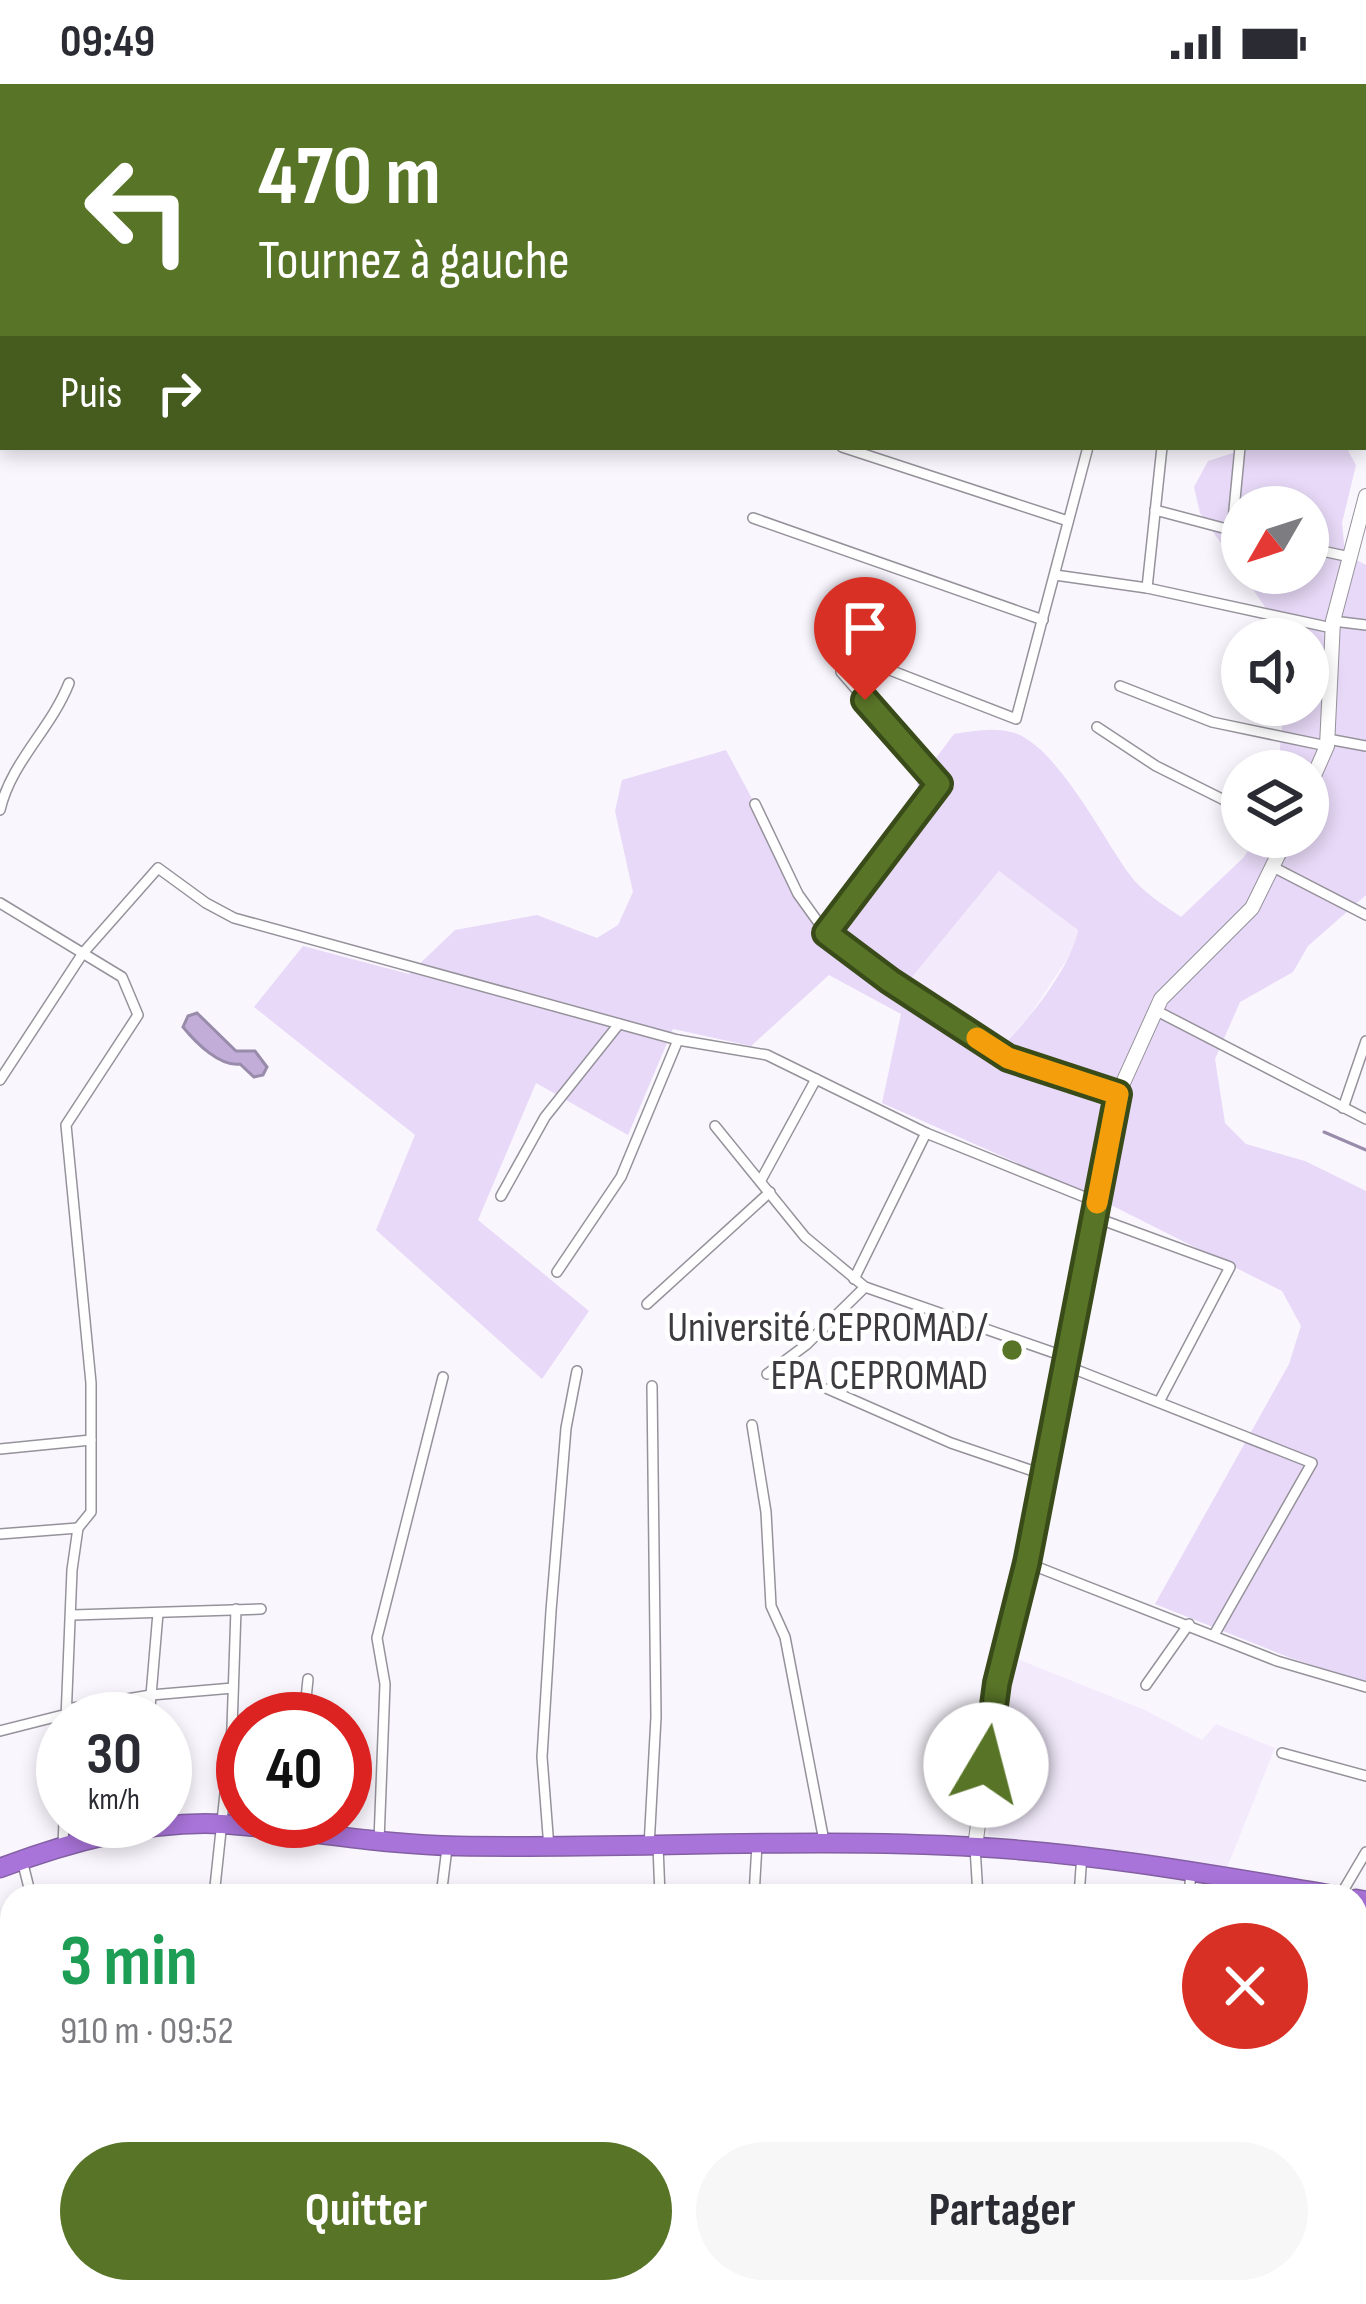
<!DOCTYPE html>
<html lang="fr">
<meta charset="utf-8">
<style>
body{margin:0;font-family:"Sofia Sans Condensed",sans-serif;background:#f7f7f7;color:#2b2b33;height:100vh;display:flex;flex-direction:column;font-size:45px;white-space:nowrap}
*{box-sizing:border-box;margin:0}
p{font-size:39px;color:#7c7c81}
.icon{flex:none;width:66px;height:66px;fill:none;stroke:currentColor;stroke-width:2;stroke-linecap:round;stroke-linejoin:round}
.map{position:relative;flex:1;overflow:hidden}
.sheet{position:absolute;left:0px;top:1800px;width:1368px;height:420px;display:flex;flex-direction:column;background:#fff;border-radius:36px 36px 0 0;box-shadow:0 6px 18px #0003}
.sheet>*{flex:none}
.top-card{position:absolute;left:0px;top:0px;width:1368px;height:366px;box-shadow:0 6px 18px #0003;background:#587427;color:#fff;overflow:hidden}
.needle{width:78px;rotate:231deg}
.tools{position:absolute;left:1221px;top:402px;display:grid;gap:24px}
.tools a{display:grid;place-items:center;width:108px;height:108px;border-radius:50%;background:#fff;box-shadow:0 6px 18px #0003;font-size:60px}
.speed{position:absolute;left:36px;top:1608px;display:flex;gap:24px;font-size:60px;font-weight:700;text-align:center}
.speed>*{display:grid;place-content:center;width:156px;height:156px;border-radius:50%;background:#fff;box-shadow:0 6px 18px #0003;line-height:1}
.speed small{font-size:30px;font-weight:400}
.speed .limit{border:18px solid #d22;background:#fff;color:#111}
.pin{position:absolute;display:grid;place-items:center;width:102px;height:102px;color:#fff;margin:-123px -51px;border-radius:50% 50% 50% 0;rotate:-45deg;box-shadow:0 0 12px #0007}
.pin .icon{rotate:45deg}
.me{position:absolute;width:132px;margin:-66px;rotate:8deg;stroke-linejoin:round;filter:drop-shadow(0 0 9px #0008)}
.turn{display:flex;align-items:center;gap:42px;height:252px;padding:0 60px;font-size:54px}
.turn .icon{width:156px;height:156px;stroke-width:2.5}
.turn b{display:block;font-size:84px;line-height:102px}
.then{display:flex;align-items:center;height:114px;padding:0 60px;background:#0003;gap:24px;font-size:45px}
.round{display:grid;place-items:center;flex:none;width:126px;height:126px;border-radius:63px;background:#f7f7f7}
.summary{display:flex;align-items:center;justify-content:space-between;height:204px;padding:0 60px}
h1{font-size:72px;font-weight:700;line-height:90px;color:#1e9e55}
.button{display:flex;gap:24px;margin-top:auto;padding:24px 60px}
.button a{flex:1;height:138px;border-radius:72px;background:#587427;color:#fff;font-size:48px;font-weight:700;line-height:138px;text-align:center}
.button a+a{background:#f7f7f7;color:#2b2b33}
.status{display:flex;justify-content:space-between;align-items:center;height:84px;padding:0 60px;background:#fff;direction:ltr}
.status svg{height:33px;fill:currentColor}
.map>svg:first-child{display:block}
</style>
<div class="status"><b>09:49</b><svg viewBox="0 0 49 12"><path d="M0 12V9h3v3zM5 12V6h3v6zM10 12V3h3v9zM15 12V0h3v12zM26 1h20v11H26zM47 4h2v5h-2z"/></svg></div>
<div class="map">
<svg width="1366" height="2220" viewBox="0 0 1366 2220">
<rect width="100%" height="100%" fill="#faf6fe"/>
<!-- built -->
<g fill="#f3ebfc">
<path d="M999 787 1078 846 1075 863 1028 934 999 965 907 899Z"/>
<path d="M1015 1574 1145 1626 1202 1656 1216 1640 1275 1664 1227 1784 988 1751Z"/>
</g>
<!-- green -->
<g fill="#e7d9f7" fill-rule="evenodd">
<path d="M1252 363H1346L1356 381 1342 439 1345 470 1366 481V811L1308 862 1293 888 1240 918 1215 975 1225 1039 1246 1060 1305 1077 1366 1107V1599L1288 1573 1155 1520 1289 1280 1301 1242 1282 1207 1103 1117 882 1019 901 930 829 891 751 962 673 945 628 1051 536 999 478 1136 589 1227 542 1295 376 1146 415 1051 254 923 303 862 409 890 455 846 537 831 597 854 618 841 633 808 615 727 622 696 726 666 801 806 837 853 924 738 917 699 954 650C973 647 991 643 1011 648 1056 659 1103 755 1130 791 1142 808 1164 821 1181 833L1244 773 1257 753H1308V687H1278L1284 621H1308V555H1281V546L1200 429 1194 403 1208 377ZM1242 423H1308V489H1242ZM999 787 1078 846C1071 884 1027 939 999 965L907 899Z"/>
<path d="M1356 2197 1366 2201V2220H1292L1299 2208H1356Z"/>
</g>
<!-- water -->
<path fill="#c1add8" stroke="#998baa" stroke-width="3" d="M197 929 236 967H255L267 983 263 991 254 993 240 980C220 983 196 959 183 943L188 932Z"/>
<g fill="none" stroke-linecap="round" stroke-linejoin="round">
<!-- stream -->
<g stroke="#998baa" stroke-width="3">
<path d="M1324 1048 1366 1066"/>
<path d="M535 2220 544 2208"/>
</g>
<!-- street casing -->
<g stroke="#96929b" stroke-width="12">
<g id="street">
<path d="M1151 0 1157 3"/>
<path d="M1305 0 1309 3"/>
<path d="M225 3H242"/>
<path d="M270 3 285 0"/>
<path d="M1290 3 1293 0"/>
<path d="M1365 21 1366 20"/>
<path d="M1365 59 1366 60"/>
<path d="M0 89 3 87"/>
<path d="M1365 176 1366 177"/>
<path d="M1365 332H1366"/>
<path d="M842 363 1068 437"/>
<path d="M1155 426 1242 449"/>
<path d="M753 434 1043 536"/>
<path d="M1232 447 1240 363"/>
<path d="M1308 464 1350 473"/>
<path d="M1055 491 1147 504 1332 544"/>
<path d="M1147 504 1162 363"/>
<path d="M1333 537 1366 541"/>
<path d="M864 576 1016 635 1088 363"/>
<path d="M1120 602 1212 638 1327 662"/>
<path d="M1097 643 1156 682 1242 725"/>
<path d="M1328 655 1366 662"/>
<path d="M755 720 798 810 826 849 890 897 1008 974 1118 1010"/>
<path d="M0 726C11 678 51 645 69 599"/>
<path d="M1273 783 1366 831"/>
<path d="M0 819 122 893 138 931 66 1041 91 1299V1428L78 1444 72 1486 66 1635"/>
<path d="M826 849 939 700 841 588"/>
<path d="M1155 926 1366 1035"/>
<path d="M0 996 83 869 158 784 206 819 234 834 678 956 767 971 926 1049 1097 1118"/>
<path d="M1343 1024 1366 957"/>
<path d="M715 1042 805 1153 865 1203 1066 1273"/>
<path d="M761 1096 816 995"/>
<path d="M501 1112 545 1033 619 940"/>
<path d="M1094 1133 1230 1183 1159 1318"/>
<path d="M557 1188 621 1093 678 956"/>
<path d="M854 1195 926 1049"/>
<path d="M647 1220 770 1108"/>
<path d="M1064 1281 1312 1379 1214 1551"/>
<path d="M767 1290 806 1261 865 1203"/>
<path d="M828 1305 951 1359 1042 1390"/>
<path d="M752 1341 766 1428 771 1522 785 1553 824 1757"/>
<path d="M0 1365 91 1356"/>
<path d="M0 1450 78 1444"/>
<path d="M1027 1479 1277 1577 1366 1603"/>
<path d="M73 1531 261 1525"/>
<path d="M1146 1601 1189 1540"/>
<path d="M67 1625 151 1611 233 1604"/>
<path d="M149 1635 158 1529"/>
<path d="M304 1635 308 1595"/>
<path d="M0 1647 67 1630"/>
<path d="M1282 1669 1366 1692"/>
<path d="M379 1757 385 1600 377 1554 443 1293"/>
<path d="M63 1762 64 1737"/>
<path d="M658 1762 660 1812"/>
<path d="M649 1763 656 1633 652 1302"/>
<path d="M975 1763 978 1812"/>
<path d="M549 1764 542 1673 551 1527 566 1344 577 1287"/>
<path d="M22 1776 31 1812"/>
<path d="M214 1812 232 1644 236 1525"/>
<path d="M441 1812 447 1764"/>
<path d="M754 1812 757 1760"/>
<path d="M1079 1812 1082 1770"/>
<path d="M1189 1812 1191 1787"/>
<path d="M1340 1812 1366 1768"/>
<path d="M0 2034H12"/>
<path d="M1356 2074 1366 2049"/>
<path d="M0 2168 4 2128"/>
<path d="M1356 2193 1366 2196"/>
<path d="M638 2208 639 2220"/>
<path d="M718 2208 723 2220"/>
<path d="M1013 2208 1049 2220"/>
<path d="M1299 2208H1302"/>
<path d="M0 2210 60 2220"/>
<path d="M77 2220 79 2208"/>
<path d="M164 2220 166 2208"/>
<path d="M397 2220V2208"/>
<path d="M548 2220 600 2208"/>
<path d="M982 2220 983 2208"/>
<path d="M1170 2220 1176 2208"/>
</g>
</g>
<!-- secondary casing -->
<g stroke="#96929b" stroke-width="16">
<g id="secondary">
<path d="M1308 705 1327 662 1333 537 1366 412"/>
<path d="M975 1763 997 1599 1027 1479 1118 1010 1161 915 1252 824 1287 753"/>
</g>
</g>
<!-- highway casing -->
<g stroke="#8360a3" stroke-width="21">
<g id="highway">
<path d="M0 1784C69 1758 148 1736 222 1740 301 1745 379 1761 458 1762 632 1765 805 1753 978 1763 1100 1770 1219 1792 1339 1812"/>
<path d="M1356 1815 1366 1817"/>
</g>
</g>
<!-- street -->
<use href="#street" stroke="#fff" stroke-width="9"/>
<!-- secondary -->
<use href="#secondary" stroke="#fff" stroke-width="14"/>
<!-- highway -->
<use href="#highway" stroke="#a974d9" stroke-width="18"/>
</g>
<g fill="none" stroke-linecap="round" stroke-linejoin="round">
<!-- route casing -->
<g stroke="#394b19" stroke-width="30">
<path id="route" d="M865 616 939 700 826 849 890 897 1008 974 1118 1010 1027 1479 997 1599 986 1681"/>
</g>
<!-- route -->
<use href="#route" stroke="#587427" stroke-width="21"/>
<!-- slow -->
<path stroke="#f59e0b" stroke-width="21" d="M977 954 1008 974 1118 1010 1097 1119"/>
</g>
<!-- markers -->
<circle fill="#587427" stroke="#fff" stroke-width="4.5" cx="1012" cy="1266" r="12"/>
<g text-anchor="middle" stroke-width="9" stroke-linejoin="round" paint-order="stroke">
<!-- poi labels -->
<g font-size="42" fill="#3d3b3f" stroke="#fff" text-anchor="end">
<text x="988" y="1257">Université CEPROMAD/<tspan x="988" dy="48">EPA CEPROMAD</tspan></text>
</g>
</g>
</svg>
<div class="tools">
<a><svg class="needle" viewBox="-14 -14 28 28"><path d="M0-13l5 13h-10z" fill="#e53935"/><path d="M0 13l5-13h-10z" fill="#7c7c81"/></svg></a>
<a><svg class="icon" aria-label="sound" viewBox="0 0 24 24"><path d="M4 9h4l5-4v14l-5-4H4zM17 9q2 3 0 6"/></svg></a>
<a><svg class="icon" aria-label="layers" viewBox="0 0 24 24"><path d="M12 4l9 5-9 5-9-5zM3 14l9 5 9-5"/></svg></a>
</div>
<div class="speed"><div>30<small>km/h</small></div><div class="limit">40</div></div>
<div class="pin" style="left:865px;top:616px;background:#d93025"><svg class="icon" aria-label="arrive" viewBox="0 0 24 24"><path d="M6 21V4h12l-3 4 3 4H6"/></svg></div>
<svg class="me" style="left:986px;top:1681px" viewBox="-20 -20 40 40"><circle r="19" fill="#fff"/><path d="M0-13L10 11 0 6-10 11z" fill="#587427"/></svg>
<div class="top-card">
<div class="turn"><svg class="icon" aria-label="left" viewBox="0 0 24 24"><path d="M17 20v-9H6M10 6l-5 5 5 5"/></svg><div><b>470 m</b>Tournez à gauche</div></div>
<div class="then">Puis<svg class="icon" aria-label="right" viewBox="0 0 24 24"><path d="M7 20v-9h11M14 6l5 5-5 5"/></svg></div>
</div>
<section class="sheet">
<div class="summary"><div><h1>3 min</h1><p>910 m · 09:52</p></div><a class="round" style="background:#d93025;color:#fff"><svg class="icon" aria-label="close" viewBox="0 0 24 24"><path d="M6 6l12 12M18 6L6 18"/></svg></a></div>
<div class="button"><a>Quitter</a><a>Partager</a></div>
</section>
</div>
